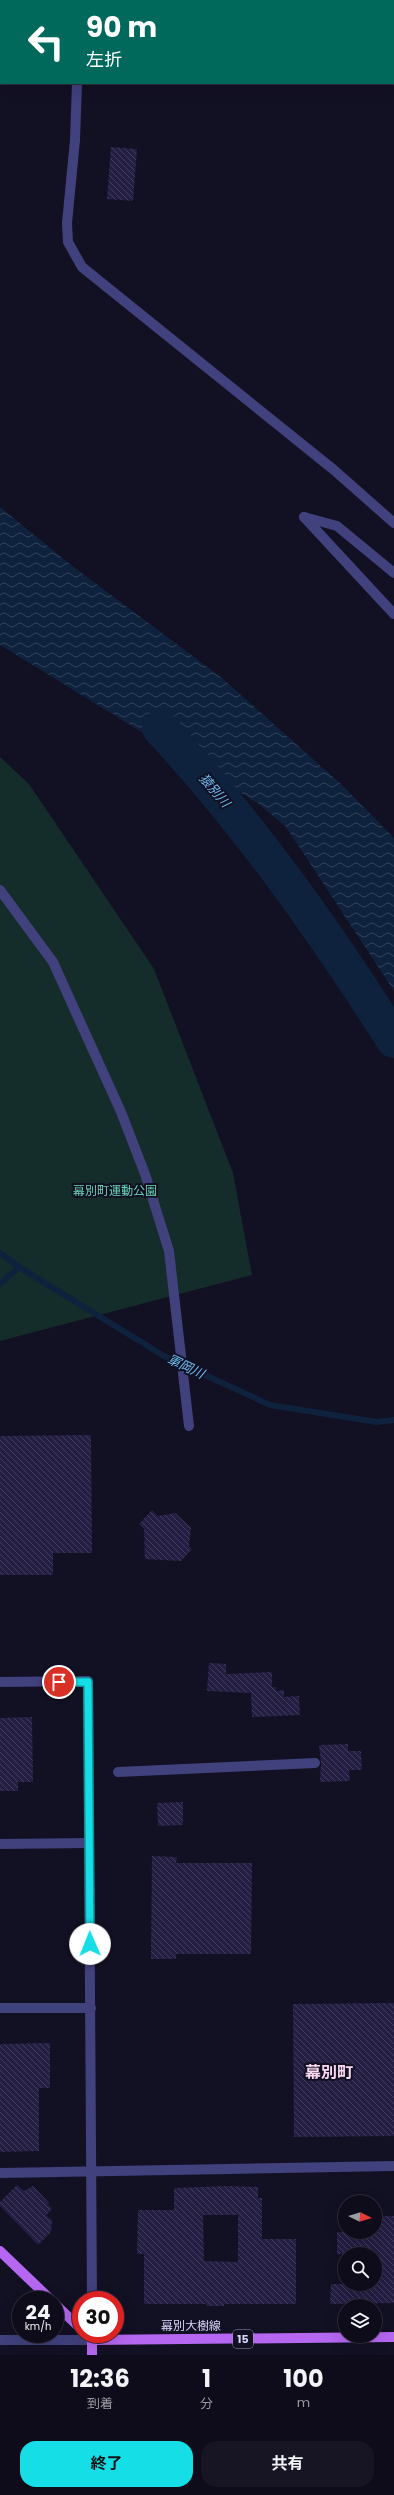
<!DOCTYPE html>
<html lang="ja">
<meta charset="utf-8">
<style>
body{margin:0;font-family:Poppins,"Noto Sans JP",sans-serif;background:#171523;color:#f1f3f6;height:100vh;display:flex;flex-direction:column;font-size:15px;white-space:nowrap}
*{box-sizing:border-box;margin:0}
p{font-size:13px;color:#9b9ba2}
.icon{flex:none;width:22px;height:22px;fill:none;stroke:currentColor;stroke-width:2;stroke-linecap:round;stroke-linejoin:round}
.map{position:relative;height:2355px;overflow:hidden}
.sheet{display:flex;flex-direction:column;background:#0e0c1a;flex:1}
.sheet>*{flex:none}
.hud{position:absolute;left:0px;top:0px;width:394px;height:84px;box-shadow:0 4px 16px #0002,0 0 0 1px #2e2c39;background:#00695c;color:#fff;overflow:hidden}
.needle{width:26px;rotate:95deg}
.controls{position:absolute;left:338px;top:2195px;display:grid;gap:8px}
.controls a{display:grid;place-items:center;width:44px;height:44px;border-radius:50%;background:#0e0c1a;box-shadow:0 4px 16px #0002,0 0 0 1px #2e2c39;font-size:20px}
.speed{position:absolute;left:12px;top:2291px;display:flex;gap:8px;font-size:20px;font-weight:700;text-align:center}
.speed>*{display:grid;place-content:center;width:52px;height:52px;border-radius:50%;background:#0e0c1a;box-shadow:0 4px 16px #0002,0 0 0 1px #2e2c39;line-height:1}
.speed small{font-size:10px;font-weight:400}
.speed .limit{border:6px solid #d22;background:#fff;color:#111}
.pin{position:absolute;display:grid;place-items:center;width:34px;height:34px;color:#fff;margin:-17px;border:2px solid #fff;border-radius:50%;box-shadow:0 1px 4px #0007}
.me{position:absolute;width:44px;margin:-22px;rotate:359deg;stroke-linejoin:round;filter:drop-shadow(0 0 3px #0008)}
.turn{display:flex;align-items:center;gap:14px;height:84px;padding:0 20px;font-size:18px}
.turn .icon{width:52px;height:52px;stroke-width:2.5}
.turn b{display:block;font-size:28px;line-height:34px}
.eta{display:flex;justify-content:space-evenly;align-items:center;height:68px;text-align:center}
.eta b{font-size:24px;font-weight:700;line-height:28px}
.cta{display:flex;gap:8px;margin-top:auto;padding:8px 20px}
.cta a{flex:1;height:46px;border-radius:16px;background:#16dee7;color:#111;font-size:16px;font-weight:700;line-height:46px;text-align:center}
.cta a+a{background:#171523;color:#f1f3f6}
.map>svg:first-child{display:block}
</style>
<div class="map">
<svg width="394" height="2355" viewBox="0 0 394 2355">
<defs>
<pattern id="water-waves" width="16" height="10" patternUnits="userSpaceOnUse"><rect width="16" height="10" fill="#0f223d"/><path d="M0 5q4-4 8 0t8 0" fill="none" stroke="#31415a"/></pattern>
<pattern id="building-back-hatch" width="6" height="6" patternUnits="userSpaceOnUse"><rect width="6" height="6" fill="#231e42"/><path d="M-1 5l2 2M0 0l6 6M5-1l2 2" fill="none" stroke="#423e5e"/></pattern>
</defs>
<rect width="100%" height="100%" fill="#121023"/>
<!-- green -->
<path fill="#142c2a" d="M0 757 29 784 154 969 233 1173 252 1275 0 1341Z"/>
<!-- water -->
<path fill="url(#water-waves)" d="M0 507 71 565 222 678 342 785 394 838V991L286 827 259 804 0 645Z"/>
<g fill="none" stroke-linecap="round" stroke-linejoin="round">
<!-- stream -->
<g stroke="#0f223d" stroke-width="6">
<path d="M0 1253 19 1267 164 1356 270 1405 377 1422 394 1420"/>
<path d="M0 1284 19 1267"/>
</g>
<!-- river -->
<path stroke="#0f223d" stroke-width="36" d="M160 728C249 824 324 930 394 1040"/>
</g>
<!-- building -->
<g fill="url(#building-back-hatch)" fill-rule="evenodd">
<path d="M111 147 137 149 133 201 107 199Z"/>
<path d="M91 1435 92 1553H53V1575H0V1436Z"/>
<path d="M152 1510 158 1516 175 1513 191 1528 189 1546 192 1549 181 1561 145 1559 144 1529 139 1524Z"/>
<path d="M209 1663 226 1664V1674L272 1672V1687H276V1691L284 1690V1697L299 1696 300 1715 252 1717 251 1693 207 1691Z"/>
<path d="M32 1717 33 1782H18V1791H0V1718Z"/>
<path d="M348 1744V1751H361L362 1770H349L350 1781 320 1782 321 1763 319 1745Z"/>
<path d="M183 1802V1825L158 1826 157 1803Z"/>
<path d="M152 1856 177 1857 176 1863H252L251 1954H176V1959H151Z"/>
<path d="M394 2003V2136L294 2137 293 2004Z"/>
<path d="M50 2043V2088H39V2151L0 2152V2044Z"/>
<path d="M17 2185 24 2191 33 2186 49 2203 48 2205 52 2209 46 2215 52 2220 51 2232 38 2245 0 2206V2202Z"/>
<path d="M228 2186 258 2187V2198H262V2239H296V2304H224V2306H206V2304H144V2254H137L138 2210H174V2188ZM203 2215H238V2262L204 2261Z"/>
<path d="M378 2216H394V2303L330 2304 331 2284H378V2254H337V2232H378Z"/>
</g>
<g fill="none" stroke-linecap="round" stroke-linejoin="round">
<!-- minor -->
<g stroke="#40417d" stroke-width="10">
<path d="M78 0V1"/>
<path d="M77 83 75 140 67 223 68 242 82 267 334 470 394 523"/>
<path d="M304 517 394 614"/>
<path d="M304 517 337 526 394 573"/>
<path d="M0 890 53 962 121 1112 145 1174 169 1251 189 1426"/>
<path d="M0 1682 88 1681 92 2300"/>
<path d="M118 1772 315 1763"/>
<path d="M0 1844 89 1843"/>
<path d="M0 2008H91"/>
<path d="M0 2173 394 2166"/>
<path d="M0 2340H92V2334"/>
</g>
<!-- major -->
<g stroke="#b567f1" stroke-width="10">
<path d="M0 2251 51 2300"/>
<path d="M55 2304 81 2329"/>
<path d="M86 2334 92 2340 394 2337"/>
<path d="M92 2340V2355"/>
</g>
</g>
<g fill="none" stroke-linecap="round" stroke-linejoin="round">
<!-- route casing -->
<g stroke="#0e9096" stroke-width="10">
<path id="route" d="M59 1682H88L90 1944"/>
</g>
<!-- route -->
<use href="#route" stroke="#16dee7" stroke-width="7"/>
</g>
<g text-anchor="middle" stroke-width="4" stroke-linejoin="round" paint-order="stroke">
<!-- shield labels -->
<rect fill="#121023" stroke="#9d9bba" stroke-width="1" x="233" y="2330" width="20" height="18" rx="3"/>
<g font-size="11" font-weight="bold" fill="#d8d6fb">
<text x="243" y="2343">15</text>
</g>
<!-- park labels -->
<g font-size="12" fill="#69d4b3" stroke="#121023">
<text x="115" y="1195">幕別町運動公園</text>
</g>
<!-- street labels -->
<g font-size="12" fill="#d8d6fb" stroke="#121023">
<text x="191" y="2330">幕別大樹線</text>
</g>
<!-- water labels -->
<g font-size="13" font-style="italic" fill="#6ebcf1" stroke="#121023">
<text transform="translate(215 790) rotate(49)" y="5">猿別川</text>
<text transform="translate(186 1366) rotate(25)" y="5">軍岡川</text>
</g>
<!-- district labels -->
<g font-size="16" font-weight="bold" fill="#fbd8f0" stroke="#121023">
<text x="329" y="2078">幕別町</text>
</g>
</g>
</svg>
<div class="controls">
<a><svg class="needle" viewBox="-14 -14 28 28"><path d="M0-13l5 13h-10z" fill="#e53935"/><path d="M0 13l5-13h-10z" fill="#9b9ba2"/></svg></a>
<a><svg class="icon" aria-label="search" viewBox="0 0 24 24"><circle cx="10" cy="10" r="6"/><path d="M15 15l6 6"/></svg></a>
<a><svg class="icon" aria-label="layers" viewBox="0 0 24 24"><path d="M12 4l9 5-9 5-9-5zM3 14l9 5 9-5"/></svg></a>
</div>
<div class="speed"><div>24<small>km/h</small></div><div class="limit">30</div></div>
<div class="pin" style="left:59px;top:1682px;background:#d93025"><svg class="icon" aria-label="arrive" viewBox="0 0 24 24"><path d="M6 21V4h12l-3 4 3 4H6"/></svg></div>
<svg class="me" style="left:90px;top:1944px" viewBox="-20 -20 40 40"><circle r="19" fill="#fff"/><path d="M0-13L10 11 0 6-10 11z" fill="#16dee7"/></svg>
<div class="hud">
<div class="turn"><svg class="icon" aria-label="left" viewBox="0 0 24 24"><path d="M17 20v-9H6M10 6l-5 5 5 5"/></svg><div><b>90 m</b>左折</div></div>
</div>
</div>
<section class="sheet">
<div class="eta">
<div><b>12:36</b><p>到着</p></div>
<div><b>1</b><p>分</p></div>
<div><b>100</b><p>m</p></div>
</div>
<div class="cta"><a>終了</a><a>共有</a></div>
</section>
